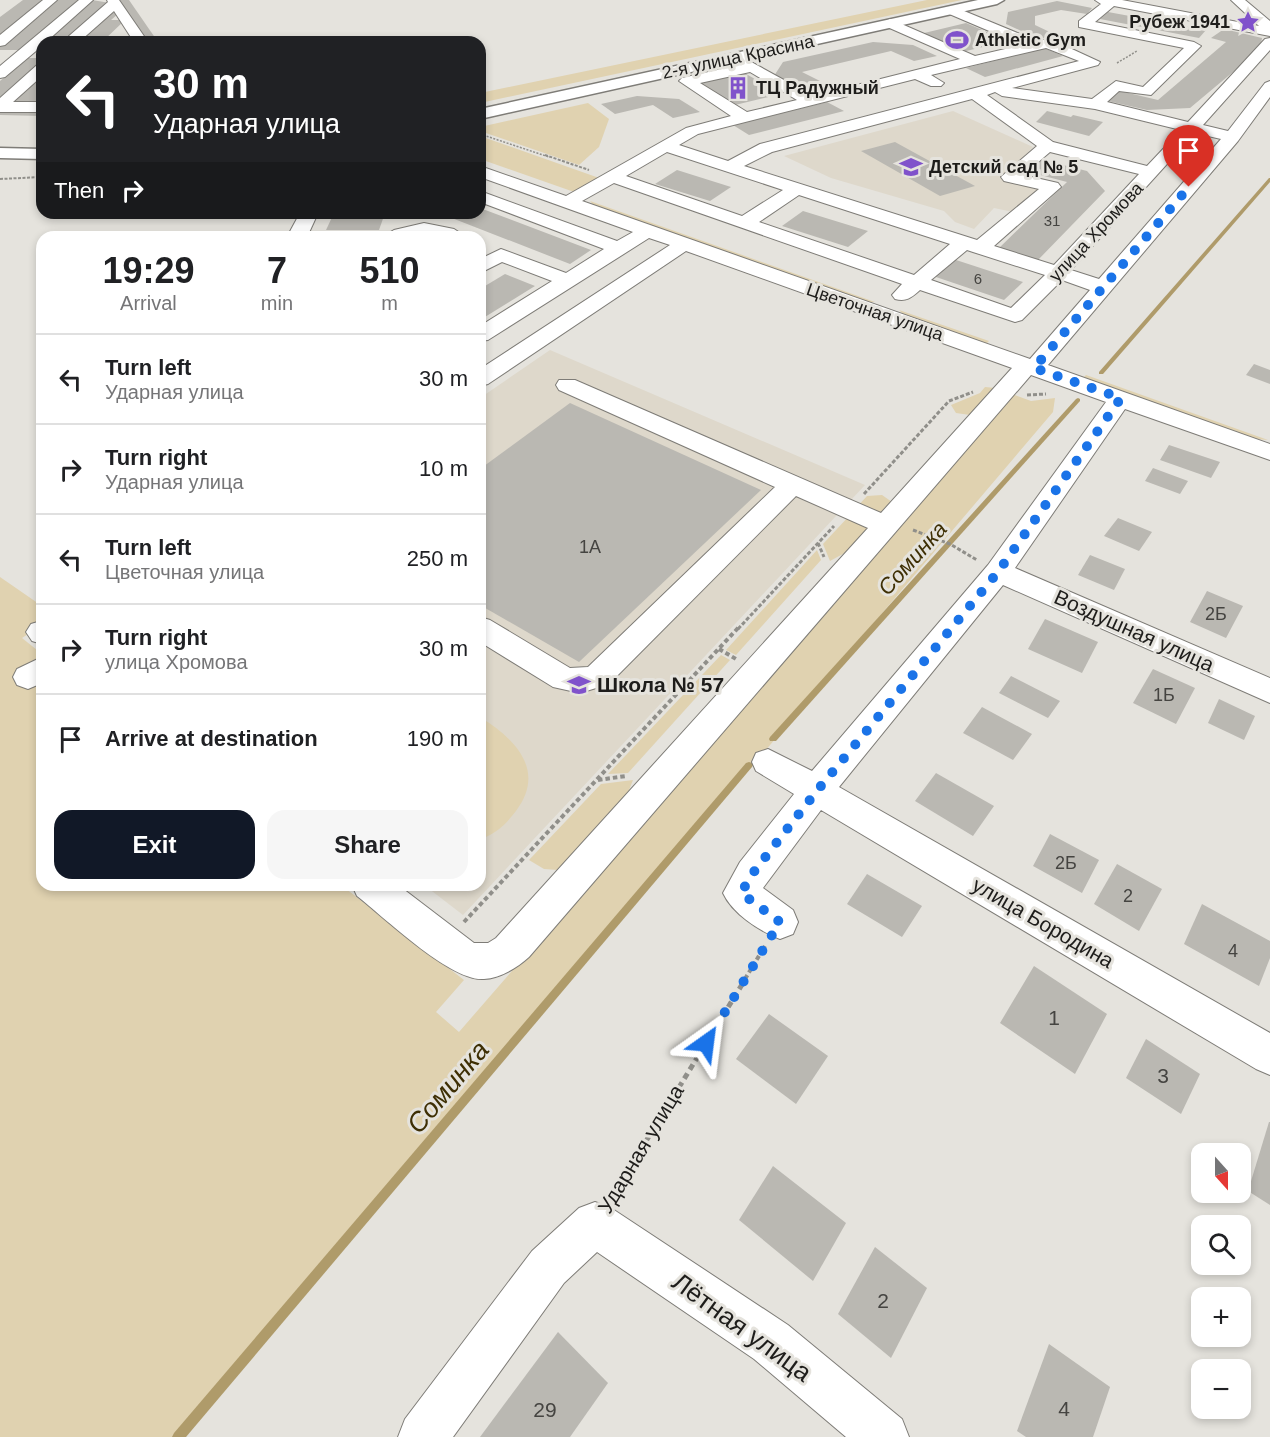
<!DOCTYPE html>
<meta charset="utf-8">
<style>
body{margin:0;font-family:Arial,sans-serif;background:#f6f6f6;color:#202124;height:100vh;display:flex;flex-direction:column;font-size:22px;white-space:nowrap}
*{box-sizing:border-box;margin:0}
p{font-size:20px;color:#757577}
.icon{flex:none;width:33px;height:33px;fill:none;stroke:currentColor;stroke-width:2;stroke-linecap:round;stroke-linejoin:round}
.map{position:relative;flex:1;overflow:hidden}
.details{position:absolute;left:36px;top:231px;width:450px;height:660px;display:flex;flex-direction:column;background:#fff;border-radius:18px;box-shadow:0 3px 9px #0003}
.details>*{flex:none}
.banner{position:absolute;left:36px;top:36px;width:450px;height:183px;border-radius:18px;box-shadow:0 3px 9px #0003;background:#202124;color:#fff;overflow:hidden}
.needle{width:39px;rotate:159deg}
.fabs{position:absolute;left:1191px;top:1143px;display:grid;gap:12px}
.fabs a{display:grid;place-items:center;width:60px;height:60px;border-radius:12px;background:#fff;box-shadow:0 3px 9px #0003;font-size:30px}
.pin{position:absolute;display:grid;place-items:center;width:51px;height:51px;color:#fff;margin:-62px -26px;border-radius:50% 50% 50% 0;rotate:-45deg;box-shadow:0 0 6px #0007}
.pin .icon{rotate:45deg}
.me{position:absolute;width:66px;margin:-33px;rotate:31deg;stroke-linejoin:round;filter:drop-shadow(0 0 4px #0008)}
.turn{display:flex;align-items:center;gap:21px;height:126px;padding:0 18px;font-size:27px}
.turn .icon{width:78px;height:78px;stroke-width:2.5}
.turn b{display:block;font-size:42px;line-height:51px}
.then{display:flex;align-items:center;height:57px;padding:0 18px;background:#0003;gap:12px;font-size:22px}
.eta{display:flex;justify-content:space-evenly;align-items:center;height:102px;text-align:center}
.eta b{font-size:36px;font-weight:700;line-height:42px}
.primary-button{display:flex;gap:12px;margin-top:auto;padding:12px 18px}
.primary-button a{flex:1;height:69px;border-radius:18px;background:#111827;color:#fff;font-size:24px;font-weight:700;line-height:69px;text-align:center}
.primary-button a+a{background:#f6f6f6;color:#202124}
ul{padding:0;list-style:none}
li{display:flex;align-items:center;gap:18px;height:90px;padding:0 18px;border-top:2px solid #e0e0e0}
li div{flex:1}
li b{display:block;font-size:22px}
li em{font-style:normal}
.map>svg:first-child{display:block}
</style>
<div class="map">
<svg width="1270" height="1437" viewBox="0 0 1270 1437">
<rect width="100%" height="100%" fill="#e5e3dd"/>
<!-- built -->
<g fill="#ded8cb">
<path d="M953 111 1033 147 1003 179 1039 189 1013 212 994 208 974 229 955 222 944 211 831 178 784 156Z"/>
<path d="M550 350 865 485 463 915 424 885H480V398Z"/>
</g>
<!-- green -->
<g fill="#e0d2b0">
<path d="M927 0H962L480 103V93Z"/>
<path d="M588 103 609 119 599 147 579 165 480 131V127Z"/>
<path d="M480 136 602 179 577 193 480 159Z"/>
<path d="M590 201 875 302H867L594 206Z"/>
<path d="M899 310 989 341 986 344 904 315Z"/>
<path d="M1086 375 1268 440 1256 439 1083 378Z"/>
<path d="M985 387 995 388 970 415 956 413 951 405 980 393Z"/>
<path d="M1012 394 1031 401 1055 398 1053 412 182 1437H0V577L42 606V625L22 638 42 654V885H341L464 980 436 1012 459 1032Z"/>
<path d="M882 495 892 502C881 517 873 512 856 508L867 496Z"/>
<path d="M850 515 868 527V532L852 549 830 561 823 544Z"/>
<path d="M817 550 821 560 736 655 726 650Z"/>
<path d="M721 655 730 660 628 773 608 774Z"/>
<path d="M480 717C514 738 547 770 516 811 507 823 495 835 480 839Z"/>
<path d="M633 780 620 813 558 870 544 869 529 860 601 784Z"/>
</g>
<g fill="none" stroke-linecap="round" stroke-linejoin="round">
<!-- stream -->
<g fill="#af9b6a" fill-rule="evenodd">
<path d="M1269 178H1270V182L1103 374H1099V372Z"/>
<path d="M1078 398 1080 399V401L776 741H770L769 739 770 737 1076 399Z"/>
<path d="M749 762 752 763 753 765 752 767 186 1437H172L174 1433 746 763Z"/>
</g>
</g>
<!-- building -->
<g fill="#bab8b2">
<path d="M23 0H45L0 36V17Z"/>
<path d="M57 0H80L21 50H0V46Z"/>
<path d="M92 0 110 3 66 42H43Z"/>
<path d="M118 0H129L158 42H147Z"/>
<path d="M1057 1 1092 8 1087 14 1061 10 1035 16V25L1056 35 1039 39 1006 24 1008 12Z"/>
<path d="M1108 12 1206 30 1199 38 1100 19Z"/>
<path d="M110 13H119L111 20H125L102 42H77Z"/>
<path d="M966 23 1008 41 962 52 920 34Z"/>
<path d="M1224 29 1262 38 1261 44 1258 51 1190 108 1147 110 1108 101 1120 91 1158 100 1226 42 1211 38Z"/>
<path d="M873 42 913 45 937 56 914 61 891 51 802 72 822 82 797 88 774 76 783 62Z"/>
<path d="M1044 48 1063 56 985 77 966 68Z"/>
<path d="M27 58H42V63L0 100V81Z"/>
<path d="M741 71 781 94 735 105 696 81Z"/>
<path d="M42 74V98L35 105H8Z"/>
<path d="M637 96 679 99 700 112 673 118 653 105 615 114 601 104Z"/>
<path d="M827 102 844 111 749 135 733 125Z"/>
<path d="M0 111H42V116L0 115Z"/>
<path d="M1047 111 1071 117 1073 115 1103 122 1089 136 1036 122Z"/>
<path d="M895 142 975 186 940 196 861 151Z"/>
<path d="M1039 159 1087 171 1105 191 1037 261 997 250 1067 182 1025 171Z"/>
<path d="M677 170 731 187 710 201 655 184Z"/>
<path d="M480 208 591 250 570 264 439 213H480Z"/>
<path d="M803 211 868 231 848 247 782 226Z"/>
<path d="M334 213H385L379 230H326Z"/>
<path d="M953 259 1023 282 1004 300 933 276Z"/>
<path d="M505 274 535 286 480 320V289Z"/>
<path d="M1254 364 1270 370V384L1246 375Z"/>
<path d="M570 403 761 490 579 662 480 605V469Z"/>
<path d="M1169 445 1220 462 1211 478 1160 460Z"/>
<path d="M1153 468 1188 481 1180 494 1145 481Z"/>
<path d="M1118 518 1152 532 1139 551 1104 536Z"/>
<path d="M1090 555 1125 569 1114 590 1078 575Z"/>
<path d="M1207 591 1243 606 1226 638 1190 622Z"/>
<path d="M1045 619 1098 642 1082 673 1028 649Z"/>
<path d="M1153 669 1195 688 1176 724 1133 703Z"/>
<path d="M1011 676 1060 701 1048 718 999 693Z"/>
<path d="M1219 699 1255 716 1244 740 1208 723Z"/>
<path d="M982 707 1032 734 1013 760 963 733Z"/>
<path d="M936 773 994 806 973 836 915 801Z"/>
<path d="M1050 834 1099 860 1082 893 1033 866Z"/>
<path d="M1117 864 1162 889 1139 931 1094 904Z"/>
<path d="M867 874 922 906 902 937 847 904Z"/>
<path d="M1202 904 1270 941V958L1259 986 1184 944Z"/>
<path d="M1034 966 1107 1014 1075 1074 1000 1023Z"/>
<path d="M769 1014 828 1056 796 1104 736 1059Z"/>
<path d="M1146 1039 1200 1074 1181 1114 1126 1078Z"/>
<path d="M1269 1122H1270V1205L1248 1191Z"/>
<path d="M773 1166 846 1223 813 1281 739 1220Z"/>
<path d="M875 1247 927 1288 891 1358 838 1314Z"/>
<path d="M558 1332 608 1383 570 1437H480Z"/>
<path d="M1049 1344 1110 1387 1093 1437H1026L1017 1431Z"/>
</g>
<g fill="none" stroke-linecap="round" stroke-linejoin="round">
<!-- minor casing -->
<g stroke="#7e7c77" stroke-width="2">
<g id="minor">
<path d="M43 0H57L5 45 0 46V35Z"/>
<path d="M79 0H93L46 42H42V46L5 77 0 78V66Z"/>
<path d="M107 0H119L148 42H134L114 11 79 42H69V36L108 2Z"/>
<path d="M1095 0H1122L1259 26 1231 0H1245L1270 21V36L1114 6 1095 22 1194 42 1201 46 1151 95 1119 91 1107 102 1188 122 1265 39 1270 38V50L1203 125 1228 131 1265 83 1270 81V97L1238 141 1048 365 1270 444V460L1125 409 1015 568 1270 678V703L1003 585 839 787 1270 1033V1075L1256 1069 821 810 763 888 793 910 798 922 793 934 780 939C759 931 732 913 723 893L740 862 794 794 756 771 752 762 756 753 768 749 812 771 988 565 1106 402 1031 375 529 957C517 968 500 978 484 979 451 982 384 917 357 896L352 885H398L474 943H488L496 938 868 528 796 496 609 684 580 693 553 687 480 642V617L490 620 570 668 588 667 775 487 559 390 556 385 559 380H575L881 513 1012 368 686 251 488 384 480 386V369L670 245 649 238 488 340 480 341V326L552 281 502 262 480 273V259L501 249 566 273 604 249 480 202V191L617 241 633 232 480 177V166L566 196 686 128 731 116 679 81 682 78 739 65 728 57 735 53 813 96 960 59 885 26 883 23 890 19 975 56 1022 45 947 13 945 10 952 6 1037 41 1073 35V41L1061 44 1100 62 1098 65 1012 88 1092 99 1116 81 1143 87 1184 48 1079 27V21L1101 4ZM1046 48 1079 61 760 144 728 161 679 145 698 134 915 79 931 86H941L944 83 931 75ZM750 72 797 100 747 112 700 83ZM995 92 1002 96 1095 109 1181 130 1147 166 1053 142 987 95ZM972 99 1037 146 1001 177 1004 181 1039 189 977 240 744 166 772 152ZM1195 133 1221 139 1099 279 1071 270ZM667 152 783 190 742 216 626 176ZM1050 152 1139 174 1054 265 994 246 1061 187 1058 183 1023 175ZM614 183 902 284 892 295 895 299C906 302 911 298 920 290L1015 322 1022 320 1062 280 1090 290 1030 359 582 201ZM799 195 950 244 914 275 759 222ZM967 250 973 252 1045 275 1011 308 931 280Z"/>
<path d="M42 64V76L13 102H42V112H0V98L37 65Z"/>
<path d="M300 213H318L307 237H287Z"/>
<path d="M424 223 454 229 466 237 424 235 382 237 394 230Z"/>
<path d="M41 621 42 622V644L32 641 26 632 31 624Z"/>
<path d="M42 657V683L28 689 17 685 13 677 17 669Z"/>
<path d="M595 1202 611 1208 788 1325 902 1419 909 1437H846L754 1359 597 1252 564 1283 453 1437H398L405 1419 532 1251 579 1208Z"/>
</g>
</g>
<!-- major casing -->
<g stroke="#7e7c77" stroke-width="3">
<g id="major">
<path d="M978 0H1004L997 4 480 119V109Z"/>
<path d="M0 148 42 149V159L0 158Z"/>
</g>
</g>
<!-- path-far4 -->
<g stroke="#908f8a" stroke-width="1.5" stroke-dasharray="2 1.5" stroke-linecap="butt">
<path d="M1117 63 1137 51"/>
<path d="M480 134 549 157"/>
</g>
<!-- path-far3 -->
<g stroke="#908f8a" stroke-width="2" stroke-dasharray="3 1.5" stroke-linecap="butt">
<path d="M545 155 589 170"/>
<path d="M0 179 42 177"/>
</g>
<!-- path-far2 -->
<g stroke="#908f8a" stroke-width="3" stroke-dasharray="4 2" stroke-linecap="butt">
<path d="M1027 395 1046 394"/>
<path d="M864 494 949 401 973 392"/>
<path d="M913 530 950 544 977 560"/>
<path d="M818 543 824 557"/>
<path d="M738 629 834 526"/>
</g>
<!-- path-far1 -->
<g stroke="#908f8a" stroke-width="4" stroke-dasharray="4.5 3" stroke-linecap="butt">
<path d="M719 649 736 659"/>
<path d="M598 780 626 776"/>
<path d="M464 922 739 627"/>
<path d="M745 979 765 946"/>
</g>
<!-- path -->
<path stroke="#908f8a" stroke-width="5" stroke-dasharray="6 4.5" stroke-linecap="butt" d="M613 1195 746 978"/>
<!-- minor -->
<use href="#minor" fill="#fff" fill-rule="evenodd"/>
<!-- major -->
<use href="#major" fill="#fff" fill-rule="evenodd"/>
</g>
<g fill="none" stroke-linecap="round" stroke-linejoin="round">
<!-- route -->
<path stroke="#1a73e8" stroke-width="10" stroke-dasharray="0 18" d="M706 1043 780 922 741 893 753 873 816 792 998 572 1121 398 1034 368 1189 187"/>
</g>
<!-- icons -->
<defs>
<g id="sight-bare" transform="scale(1.8)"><path d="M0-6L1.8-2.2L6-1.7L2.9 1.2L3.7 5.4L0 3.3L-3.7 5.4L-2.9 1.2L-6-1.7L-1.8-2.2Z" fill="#8052cb" stroke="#e5e3dd" stroke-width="2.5" paint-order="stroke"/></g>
<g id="stadium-bare" transform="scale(1.8)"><path d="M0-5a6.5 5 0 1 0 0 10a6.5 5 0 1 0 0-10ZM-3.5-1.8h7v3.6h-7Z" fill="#8052cb" stroke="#e5e3dd" stroke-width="2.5" paint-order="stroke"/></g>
<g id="building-bare" transform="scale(1.8)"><path d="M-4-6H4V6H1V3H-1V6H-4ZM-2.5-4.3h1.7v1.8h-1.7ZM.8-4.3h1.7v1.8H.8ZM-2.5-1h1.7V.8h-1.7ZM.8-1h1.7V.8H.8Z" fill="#8052cb" stroke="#e5e3dd" stroke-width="2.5" paint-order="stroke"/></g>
<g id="school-bare" transform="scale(1.8)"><path d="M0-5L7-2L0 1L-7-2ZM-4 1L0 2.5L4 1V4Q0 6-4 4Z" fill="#8052cb" stroke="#e5e3dd" stroke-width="2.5" paint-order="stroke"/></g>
</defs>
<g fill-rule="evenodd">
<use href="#sight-bare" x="1248" y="22"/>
<use href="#stadium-bare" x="957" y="40"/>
<use href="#building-bare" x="738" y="88"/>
<use href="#school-bare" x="911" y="167"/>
<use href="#school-bare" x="579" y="685"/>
</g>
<g text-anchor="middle" stroke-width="6" stroke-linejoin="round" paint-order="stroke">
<!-- far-number labels -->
<g font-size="15" fill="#454441">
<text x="1052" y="226">31</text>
<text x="978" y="284">6</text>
</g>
<!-- far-poi labels -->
<g font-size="18" font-weight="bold" fill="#1e1d1b" stroke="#e5e3dd" text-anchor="start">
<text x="1230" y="28" text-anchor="end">Рубеж 1941</text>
<text x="975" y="46">Athletic Gym</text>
<text x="756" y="94">ТЦ Радужный</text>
<text x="929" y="173">Детский сад № 5</text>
</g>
<!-- far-street labels -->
<g font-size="18" fill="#1e1d1b" stroke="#e5e3dd">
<text transform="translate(738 57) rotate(-12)" y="6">2-я улица Красина</text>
<text transform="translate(1096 232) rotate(-47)" y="6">улица Хромова</text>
<text transform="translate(875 312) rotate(19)" y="6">Цветочная улица</text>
</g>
<!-- number labels -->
<g font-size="18" fill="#454441">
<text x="590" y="553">1А</text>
<text x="1216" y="620">2Б</text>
<text x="1164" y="701">1Б</text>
<text x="1066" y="869">2Б</text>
<text x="1128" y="902">2</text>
<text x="1233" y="957">4</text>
</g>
<!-- street labels -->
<g font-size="21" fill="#1e1d1b" stroke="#e5e3dd">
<text transform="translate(1134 631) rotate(24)" y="7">Воздушная улица</text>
<text transform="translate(1043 923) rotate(30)" y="7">улица Бородина</text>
<text transform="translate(641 1149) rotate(-59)" y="7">Ударная улица</text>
</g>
<!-- poi labels -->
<g font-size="21" font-weight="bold" fill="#1e1d1b" stroke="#e5e3dd" text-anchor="start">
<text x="597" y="692">Школа № 57</text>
</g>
<!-- near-number labels -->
<g font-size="21" fill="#454441">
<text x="1054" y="1025">1</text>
<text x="1163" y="1083">3</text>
<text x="883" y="1308">2</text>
<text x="1064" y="1416">4</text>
<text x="545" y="1417">29</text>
</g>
<!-- water labels -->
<g font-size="22" font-style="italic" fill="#3e2f04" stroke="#e5e3dd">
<text transform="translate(912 558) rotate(-48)" y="8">Соминка</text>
</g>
<!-- near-street labels -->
<g font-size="26" fill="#1e1d1b" stroke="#e5e3dd">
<text transform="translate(742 1327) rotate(36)" y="9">Лётная улица</text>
</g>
<!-- near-water labels -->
<g font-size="27" font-style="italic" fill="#3e2f04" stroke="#e5e3dd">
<text transform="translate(448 1087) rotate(-50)" y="9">Соминка</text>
</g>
</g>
</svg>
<div class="fabs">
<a><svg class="needle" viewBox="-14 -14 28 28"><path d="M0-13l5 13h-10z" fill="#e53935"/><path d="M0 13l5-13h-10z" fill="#757577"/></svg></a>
<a><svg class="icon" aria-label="search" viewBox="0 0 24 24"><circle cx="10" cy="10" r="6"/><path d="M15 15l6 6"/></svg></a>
<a>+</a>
<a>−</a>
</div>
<div class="pin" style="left:1189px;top:187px;background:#d93025"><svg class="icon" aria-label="arrive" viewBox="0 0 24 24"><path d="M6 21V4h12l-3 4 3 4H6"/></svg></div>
<svg class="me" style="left:706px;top:1043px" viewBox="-20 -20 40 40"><path d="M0-17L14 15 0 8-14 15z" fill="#1a73e8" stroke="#fff" stroke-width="4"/></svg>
<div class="banner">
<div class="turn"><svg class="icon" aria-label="left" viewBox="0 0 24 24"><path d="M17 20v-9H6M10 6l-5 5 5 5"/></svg><div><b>30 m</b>Ударная улица</div></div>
<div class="then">Then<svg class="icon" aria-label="right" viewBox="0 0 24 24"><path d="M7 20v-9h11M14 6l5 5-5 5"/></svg></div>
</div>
<section class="details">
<div class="eta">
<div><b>19:29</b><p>Arrival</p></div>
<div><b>7</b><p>min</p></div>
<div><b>510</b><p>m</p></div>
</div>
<ul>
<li><svg class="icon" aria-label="left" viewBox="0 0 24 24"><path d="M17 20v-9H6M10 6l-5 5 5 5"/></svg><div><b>Turn left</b><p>Ударная улица</p></div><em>30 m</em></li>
<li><svg class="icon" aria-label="right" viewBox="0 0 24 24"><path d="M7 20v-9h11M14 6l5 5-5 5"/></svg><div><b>Turn right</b><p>Ударная улица</p></div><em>10 m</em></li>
<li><svg class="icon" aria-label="left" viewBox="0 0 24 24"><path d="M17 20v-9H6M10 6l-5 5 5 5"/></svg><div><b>Turn left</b><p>Цветочная улица</p></div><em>250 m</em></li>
<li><svg class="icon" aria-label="right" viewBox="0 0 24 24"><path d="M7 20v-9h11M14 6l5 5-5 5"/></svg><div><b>Turn right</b><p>улица Хромова</p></div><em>30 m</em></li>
<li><svg class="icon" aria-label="arrive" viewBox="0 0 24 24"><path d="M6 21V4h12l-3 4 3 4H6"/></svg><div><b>Arrive at destination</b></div><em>190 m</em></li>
</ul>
<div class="primary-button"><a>Exit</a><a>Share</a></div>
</section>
</div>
